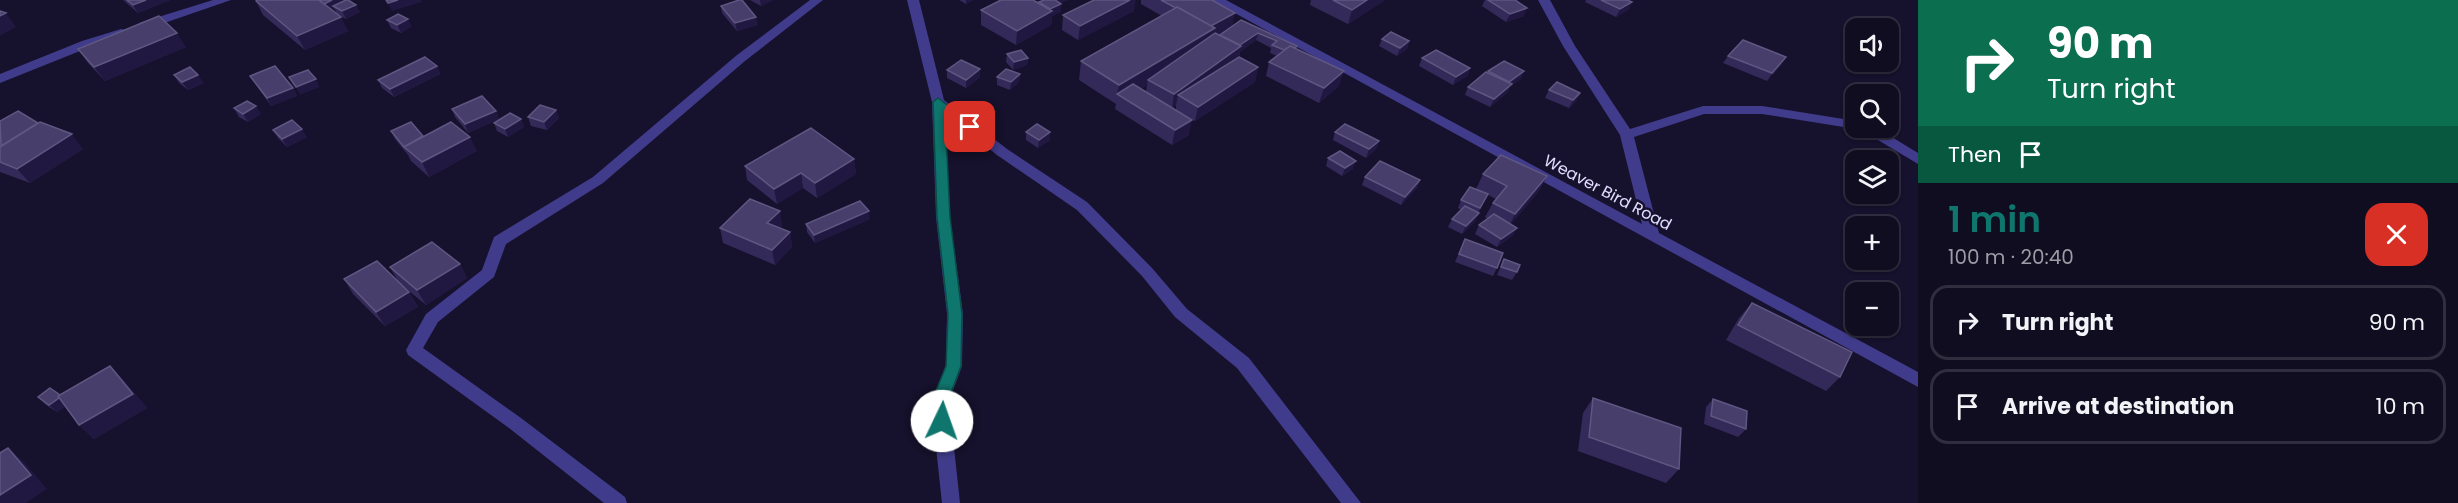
<!DOCTYPE html>
<meta charset="utf-8">
<style>
body{margin:0;font-family:Poppins,sans-serif;background:#19162a;color:#f1f3f6;height:100vh;display:flex;flex-direction:column;font-size:22px;white-space:nowrap}
*{box-sizing:border-box;margin:0}
p{font-size:20px;color:#9c9ca5}
.icon{flex:none;width:33px;height:33px;fill:none;stroke:currentColor;stroke-width:2;stroke-linecap:round;stroke-linejoin:round}
.map{position:relative;flex:1;overflow:hidden}
.side{display:flex;flex-direction:column;background:#100d21;width:540px}
.side>*{flex:none}
.guide{background:#0b6e4f;color:#fff;overflow:hidden}
.tools{position:absolute;left:1845px;top:18px;display:grid;gap:12px}
.tools a{display:grid;place-items:center;width:54px;height:54px;border-radius:12px;background:#100d21;box-shadow:0 2px 4px #0004,0 0 0 2px #302d3f;font-size:30px}
.pin{position:absolute;display:grid;place-items:center;width:51px;height:51px;color:#fff;margin:-26px;border-radius:12px;box-shadow:0 3px 9px #0006}
.me{position:absolute;width:66px;margin:-33px;rotate:3deg;stroke-linejoin:round;filter:drop-shadow(0 0 4px #0008)}
.turn{display:flex;align-items:center;gap:21px;height:126px;padding:0 30px;font-size:27px}
.turn .icon{width:78px;height:78px;stroke-width:2.5}
.turn b{display:block;font-size:42px;line-height:51px}
.then{display:flex;align-items:center;height:57px;padding:0 30px;background:#0003;gap:12px;font-size:22px}
.round{display:grid;place-items:center;flex:none;width:63px;height:63px;border-radius:18px;background:#19162a}
.headline{display:flex;align-items:center;justify-content:space-between;height:102px;padding:0 30px}
h1{font-size:36px;font-weight:600;line-height:45px;color:#0f766e}
ul{padding:0;list-style:none}
li{display:flex;align-items:center;gap:18px;height:75px;margin:0 12px 9px;padding:0 18px;border:3px solid #302d3f;border-radius:18px}
li div{flex:1}
li b{display:block;font-size:22px}
li em{font-style:normal}
main{display:flex;flex:1;min-height:0}
.map>svg:first-child{display:block}
</style>
<main>
<div class="map">
<svg width="1918" height="503" viewBox="0 0 1918 503">
<rect width="100%" height="100%" fill="#16112c"/>
<g fill="none" stroke-linecap="round" stroke-linejoin="round">
<!-- street -->
<g fill="#403c8b" fill-rule="evenodd">
<path d="M213 0H231L147 29 143 30 137 26 139 23Z"/>
<path d="M810 0H823L745 61 603 183 506 244 494 277 438 322 423 348 521 418 625 497 627 503H604L509 428 408 355 406 350 426 314 482 270 494 237 593 177 737 55Z"/>
<path d="M907 0H919L944 100 1007 149 1087 202 1152 268 1187 309 1249 358 1361 503H1341L1237 368 1175 317 1142 276 1077 210 997 155 945 114 950 217 963 314 962 366 949 401 960 503H942L931 401 946 366 947 314 936 217 932 102Z"/>
<path d="M1211 0H1226L1642 224 1620 135 1563 46 1538 0H1550L1575 46 1630 129 1703 106H1762L1856 121V128H1861L1856 129 1762 114H1704L1634 137 1659 233 1918 372V387Z"/>
<path d="M121 29 125 30V36L90 47 0 83V74L82 41Z"/>
<path d="M1862 128H1877L1918 153V164L1863 131Z"/>
</g>
</g>
<!-- wall -->
<g fill="#342a59" fill-rule="evenodd">
<path d="M123 0H170L138 13Z"/>
<path d="M257 0H353L351 1 360 12 346 19 337 14 334 8 331 10 348 31 305 50 263 15 256 1Z"/>
<path d="M750 0H773L761 6Z"/>
<path d="M959 0H973L966 4Z"/>
<path d="M1044 0H1068L1060 3 1061 4V12L1052 16 1051 25 1016 45 981 25V10L1041 1Z"/>
<path d="M1141 0H1212L1232 26 1241 20 1296 49 1339 86 1319 103 1266 76 1269 62 1277 56 1270 53 1271 48 1256 40 1240 52 1239 57 1258 67 1255 82 1195 121 1176 110V105L1172 108 1189 135 1172 145 1115 109 1116 104 1079 80 1081 61 1162 16 1141 4ZM1147 85 1146 92 1141 89Z"/>
<path d="M1311 0H1385L1348 24 1310 5Z"/>
<path d="M1485 0H1515L1524 16 1506 22 1482 6Z"/>
<path d="M1586 0H1627L1632 2 1628 10 1616 17 1585 2Z"/>
<path d="M721 6 758 25 737 31 722 13Z"/>
<path d="M1134 11 1078 40 1062 30 1063 15Z"/>
<path d="M387 20 412 26 401 33 391 28Z"/>
<path d="M1382 39 1409 41 1407 49 1397 56 1379 46Z"/>
<path d="M186 47 105 81 88 63 78 49Z"/>
<path d="M1007 54 1028 58 1027 65 1013 70 1006 62Z"/>
<path d="M1728 56 1786 57 1781 65 1767 81 1723 63Z"/>
<path d="M1422 58 1470 68 1467 76 1453 85 1419 66Z"/>
<path d="M437 66 440 74 394 97 382 88 378 80Z"/>
<path d="M980 69V77L966 88 947 78V70Z"/>
<path d="M1488 71 1521 79 1510 86 1508 92 1490 107 1465 95 1468 87 1488 73Z"/>
<path d="M1020 74 1019 82 1010 90 997 85V77Z"/>
<path d="M174 75 204 83 188 90 179 83Z"/>
<path d="M250 76 293 88 297 96 271 106Z"/>
<path d="M1549 90 1580 93 1576 101 1569 108 1545 98Z"/>
<path d="M234 108 261 114 248 122 239 117Z"/>
<path d="M452 109 496 111 499 119 468 133 455 117Z"/>
<path d="M556 110 559 118 547 130 531 126 528 117Z"/>
<path d="M521 119 524 127 508 137 497 131 494 123Z"/>
<path d="M0 121 83 149 30 183 0 172Z"/>
<path d="M273 130 307 137 287 147 278 138Z"/>
<path d="M391 131 423 136 477 151 429 177 411 161 408 155 395 139Z"/>
<path d="M1026 132H1050V140L1038 148 1026 140Z"/>
<path d="M1335 132 1379 141 1376 149 1366 158 1333 140Z"/>
<path d="M1328 158 1353 169 1342 176 1326 166Z"/>
<path d="M854 159 856 174 817 198 803 188 777 204 747 180 745 166Z"/>
<path d="M1483 174 1547 176 1539 191 1511 224 1517 228 1512 236 1497 247 1475 234 1479 225 1488 219 1485 217 1493 203 1496 199 1488 195 1478 213H1479L1475 221 1462 234 1448 227 1452 219 1461 210 1458 208 1461 200 1476 189Z"/>
<path d="M1365 177 1420 180 1417 188 1401 205 1362 185Z"/>
<path d="M870 219 815 243 807 232 806 224Z"/>
<path d="M782 225 780 228 790 232 792 247 775 265 723 243 720 228Z"/>
<path d="M1465 239 1497 268 1493 276 1455 262Z"/>
<path d="M1504 259 1517 272 1512 280 1497 275Z"/>
<path d="M460 264 467 278 426 305 403 286 409 292 418 307 385 326 353 294 344 279 398 281 390 267Z"/>
<path d="M1752 303 1840 377 1826 391 1726 340 1739 318Z"/>
<path d="M110 366 124 381 147 408 94 439 79 425 65 407 57 412 46 405 38 397 60 395Z"/>
<path d="M1593 398 1679 469 1666 483 1578 451 1583 413Z"/>
<path d="M1713 399 1746 429 1738 437 1704 424 1706 407Z"/>
</g>
<!-- shaded-wall -->
<g fill="#201840">
<path d="M146 0H170L138 13 133 5Z"/>
<path d="M332 0H353L336 8 333 6 334 8 326 12 322 4Z"/>
<path d="M398 0H421L422 2 392 11 388 3Z"/>
<path d="M760 0H773L761 6Z"/>
<path d="M966 0H973L966 4Z"/>
<path d="M1056 0H1068L1055 5Z"/>
<path d="M1130 0H1136L1134 11 1078 40 1080 26Z"/>
<path d="M1367 0H1385L1348 24 1352 10Z"/>
<path d="M1632 2 1628 10 1616 17 1620 9Z"/>
<path d="M1061 4V12L1052 16 1051 25 1016 45 1017 31 1050 9Z"/>
<path d="M356 5 360 12 346 19 342 11Z"/>
<path d="M1527 8 1524 16 1506 22 1510 14Z"/>
<path d="M6 13 16 27 0 36V16Z"/>
<path d="M1235 13 1232 27 1213 38 1148 80 1147 85 1124 99 1117 94 1119 85 1210 27Z"/>
<path d="M341 17 348 31 305 50 297 36Z"/>
<path d="M756 17 758 25 737 31 735 23Z"/>
<path d="M408 19 412 26 401 33 397 25Z"/>
<path d="M177 33 186 47 105 81 94 67Z"/>
<path d="M1258 33 1256 40 1240 52 1238 60 1178 95 1176 105 1172 109 1174 94Z"/>
<path d="M1409 41 1407 49 1397 56 1400 48Z"/>
<path d="M1786 57 1781 65 1767 81 1772 73Z"/>
<path d="M1028 58 1027 65 1013 70 1014 62Z"/>
<path d="M437 66 440 74 394 97 390 89Z"/>
<path d="M1258 67 1255 82 1195 121 1198 107Z"/>
<path d="M1470 68 1467 76 1453 85 1456 77Z"/>
<path d="M980 69V77L966 88V80Z"/>
<path d="M1344 71 1339 86 1319 103 1324 88Z"/>
<path d="M1524 71 1521 79 1510 86 1508 92 1490 107 1494 99 1506 89 1509 82Z"/>
<path d="M1020 74 1019 82 1010 90 1011 82Z"/>
<path d="M198 75 204 83 188 90 182 82Z"/>
<path d="M316 79 320 87 300 95 296 87Z"/>
<path d="M293 88 297 96 271 106 267 98Z"/>
<path d="M1580 93 1576 101 1569 108 1573 100Z"/>
<path d="M256 106 261 114 248 122 243 114Z"/>
<path d="M556 110 559 118 547 130 544 122Z"/>
<path d="M496 111 499 119 468 133 465 124Z"/>
<path d="M521 119 524 127 508 137 505 129Z"/>
<path d="M1192 120 1189 135 1172 145 1175 130Z"/>
<path d="M302 129 307 137 287 147 282 139Z"/>
<path d="M1050 132V140L1038 148 1039 140Z"/>
<path d="M72 134 83 149 30 183 17 169Z"/>
<path d="M470 137 477 151 429 177 422 162Z"/>
<path d="M1379 141 1376 149 1366 158 1369 149Z"/>
<path d="M854 159 856 174 817 198 815 183Z"/>
<path d="M1356 161 1353 169 1342 176 1345 168Z"/>
<path d="M801 173 803 188 777 204 774 189Z"/>
<path d="M1547 176 1539 191 1508 228 1515 214Z"/>
<path d="M1420 180 1417 188 1401 205 1405 197Z"/>
<path d="M780 211 782 225 770 238 767 223Z"/>
<path d="M869 211 870 219 815 243 814 235Z"/>
<path d="M1479 213 1475 221 1462 234 1466 226Z"/>
<path d="M1517 228 1512 236 1497 247 1501 239Z"/>
<path d="M790 232 792 247 775 265 772 250Z"/>
<path d="M460 264 467 278 426 305 417 290Z"/>
<path d="M409 292 418 307 385 326 376 312Z"/>
<path d="M110 366 124 381 147 408 94 439 79 425Z"/>
<path d="M62 396 70 404 57 412 49 405Z"/>
<path d="M8 448 24 462 47 489 26 503H0V495Z"/>
</g>
<!-- building -->
<g fill="#473e6b" stroke="#5f5782" stroke-width="1.5">
<path d="M127 0H146L133 5Z"/>
<path d="M257 0H319L341 17 297 36 256 1Z"/>
<path d="M319 0H332L324 4Z"/>
<path d="M346 0H348L356 5 342 11 333 6Z"/>
<path d="M386 0H398L388 3Z"/>
<path d="M739 0H742L756 17 735 23 721 6Z"/>
<path d="M1001 0H1033L1052 11 1017 31 981 10Z"/>
<path d="M1044 0H1055L1061 4 1050 9 1039 2Z"/>
<path d="M1094 0H1130L1080 26 1063 15Z"/>
<path d="M1161 0H1212L1235 13 1211 26 1177 7 1176 8Z"/>
<path d="M1333 0H1367L1352 10Z"/>
<path d="M1488 0H1515L1527 8 1510 14Z"/>
<path d="M1601 0H1627L1632 2 1620 9Z"/>
<path d="M1177 7 1215 28 1119 85 1081 61Z"/>
<path d="M0 11 6 13 0 16Z"/>
<path d="M398 14 408 19 397 25 387 20Z"/>
<path d="M159 16 177 33 94 67 78 49Z"/>
<path d="M1241 20 1297 46 1295 48 1290 46 1284 50 1272 45 1277 41 1258 33 1240 45 1220 35Z"/>
<path d="M1391 32 1409 41 1400 48 1382 39Z"/>
<path d="M1215 33 1241 46 1174 94 1148 80Z"/>
<path d="M1743 40 1786 57 1772 73 1728 56Z"/>
<path d="M1290 46 1344 71 1324 88 1269 62Z"/>
<path d="M1021 50 1028 58 1014 62 1007 54Z"/>
<path d="M1436 50 1470 68 1456 77 1422 58Z"/>
<path d="M425 57 437 66 390 89 378 80Z"/>
<path d="M1239 57 1258 67 1198 107 1178 95Z"/>
<path d="M961 60 980 69 966 80 947 70Z"/>
<path d="M1504 61 1524 71 1509 82 1488 71Z"/>
<path d="M275 66 293 88 267 98 250 76Z"/>
<path d="M190 67 198 75 182 82 174 75Z"/>
<path d="M1006 69 1020 74 1011 82 997 77Z"/>
<path d="M308 70 316 79 296 87 289 77Z"/>
<path d="M1486 72 1512 84 1494 99 1468 87Z"/>
<path d="M1557 82 1580 93 1573 100 1549 90Z"/>
<path d="M1133 84 1192 120 1175 130 1117 94Z"/>
<path d="M482 96 496 111 465 124 452 109Z"/>
<path d="M247 101 256 106 243 114 234 108Z"/>
<path d="M540 105 556 110 544 122 528 117Z"/>
<path d="M18 111 38 123 1 146 0 121Z"/>
<path d="M510 113 521 119 505 129 494 123Z"/>
<path d="M292 120 302 129 282 139 273 130Z"/>
<path d="M40 122 72 134 17 169 0 162V147Z"/>
<path d="M411 122 423 136 404 147 391 131Z"/>
<path d="M451 122 470 137 422 162 404 147Z"/>
<path d="M1037 124 1050 132 1039 140 1026 132Z"/>
<path d="M1345 124 1379 141 1369 149 1335 132Z"/>
<path d="M811 128 854 159 815 183 801 173 774 189 745 166Z"/>
<path d="M1340 151 1356 161 1345 168 1328 158Z"/>
<path d="M1501 155 1547 176 1515 214 1493 203 1507 186 1483 174Z"/>
<path d="M1380 161 1420 180 1405 197 1365 177Z"/>
<path d="M1470 187 1488 194 1480 208 1461 200Z"/>
<path d="M750 199 780 211 767 223 790 232 772 250 720 228Z"/>
<path d="M860 201 869 211 814 235 806 224Z"/>
<path d="M1465 206 1479 213 1466 226 1452 219Z"/>
<path d="M1494 214 1517 228 1501 239 1479 225Z"/>
<path d="M1465 239 1503 253 1497 268 1459 254Z"/>
<path d="M432 242 460 264 417 290 390 267Z"/>
<path d="M1504 259 1520 265 1517 272 1501 267Z"/>
<path d="M377 261 409 292 376 312 344 279Z"/>
<path d="M1752 303 1852 352 1840 377 1738 325Z"/>
<path d="M110 366 133 394 79 425 58 396Z"/>
<path d="M50 388 60 395 58 396 59 398 49 405 38 397Z"/>
<path d="M1593 398 1681 428 1679 469 1589 437Z"/>
<path d="M1713 399 1747 411 1746 429 1711 416Z"/>
<path d="M8 448 31 475 0 495V453Z"/>
</g>
<!-- route -->
<path fill="#0f766e" stroke="#0a4d48" stroke-width="1.5" d="M938 98 976 127 975 130H966L945 113 950 217 962 314 961 366 948 401 950 421 948 426 942 428 937 426 932 401 946 366 948 314 937 217 933 102Z"/>
<g text-anchor="middle" stroke-width="5" stroke-linejoin="round" paint-order="stroke">
<!-- street labels -->
<g font-size="16" fill="#e1ddff" stroke="#16112c">
<text transform="translate(1608 192) rotate(28)" y="6">Weaver Bird Road</text>
</g>
</g>
</svg>
<div class="tools">
<a><svg class="icon" aria-label="sound" viewBox="0 0 24 24"><path d="M4 9h4l5-4v14l-5-4H4zM17 9q2 3 0 6"/></svg></a>
<a><svg class="icon" aria-label="search" viewBox="0 0 24 24"><circle cx="10" cy="10" r="6"/><path d="M15 15l6 6"/></svg></a>
<a><svg class="icon" aria-label="layers" viewBox="0 0 24 24"><path d="M12 4l9 5-9 5-9-5zM3 14l9 5 9-5"/></svg></a>
<a>+</a>
<a>−</a>
</div>
<div class="pin" style="left:970px;top:127px;background:#d93025"><svg class="icon" aria-label="arrive" viewBox="0 0 24 24"><path d="M6 21V4h12l-3 4 3 4H6"/></svg></div>
<svg class="me" style="left:942px;top:421px" viewBox="-20 -20 40 40"><circle r="19" fill="#fff"/><path d="M0-13L10 11 0 6-10 11z" fill="#0f766e"/></svg>
</div>
<section class="side">
<div class="guide">
<div class="turn"><svg class="icon" aria-label="right" viewBox="0 0 24 24"><path d="M7 20v-9h11M14 6l5 5-5 5"/></svg><div><b>90 m</b>Turn right</div></div>
<div class="then">Then<svg class="icon" aria-label="arrive" viewBox="0 0 24 24"><path d="M6 21V4h12l-3 4 3 4H6"/></svg></div>
</div>
<div class="headline"><div><h1>1 min</h1><p>100 m · 20:40</p></div><a class="round" style="background:#d93025;color:#fff"><svg class="icon" aria-label="close" viewBox="0 0 24 24"><path d="M6 6l12 12M18 6L6 18"/></svg></a></div>
<ul>
<li><svg class="icon" aria-label="right" viewBox="0 0 24 24"><path d="M7 20v-9h11M14 6l5 5-5 5"/></svg><div><b>Turn right</b></div><em>90 m</em></li>
<li><svg class="icon" aria-label="arrive" viewBox="0 0 24 24"><path d="M6 21V4h12l-3 4 3 4H6"/></svg><div><b>Arrive at destination</b></div><em>10 m</em></li>
</ul>
</section>
</main>
